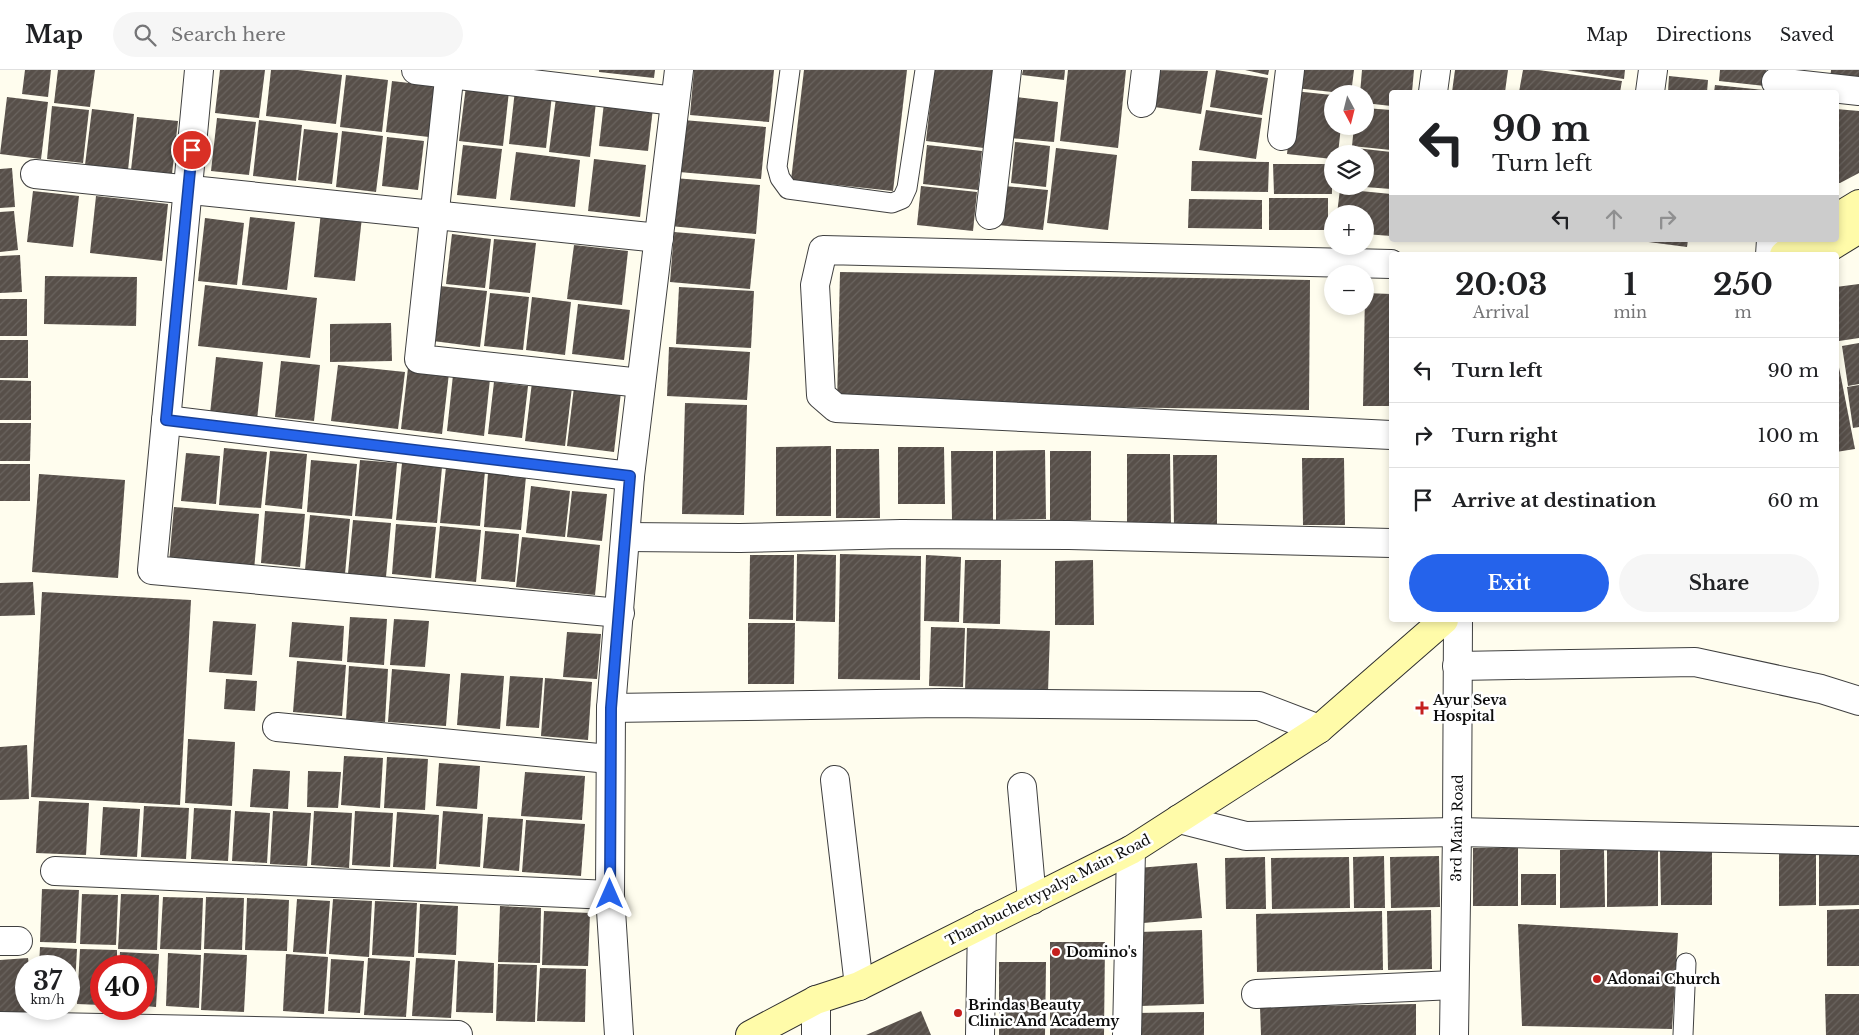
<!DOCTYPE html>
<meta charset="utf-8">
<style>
body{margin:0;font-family:"Libre Baskerville",serif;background:#f6f6f6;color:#202124;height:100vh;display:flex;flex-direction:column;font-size:19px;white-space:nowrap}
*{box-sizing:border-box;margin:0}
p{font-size:16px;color:#757577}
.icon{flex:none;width:28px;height:28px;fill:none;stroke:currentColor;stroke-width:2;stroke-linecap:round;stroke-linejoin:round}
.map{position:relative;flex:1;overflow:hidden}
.sheet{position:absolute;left:1389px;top:182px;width:450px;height:370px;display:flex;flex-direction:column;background:#fff;border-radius:5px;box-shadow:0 2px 8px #0003}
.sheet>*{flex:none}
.hud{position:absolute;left:1389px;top:20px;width:450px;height:152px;border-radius:5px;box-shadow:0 2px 8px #0003;background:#fff;color:#202124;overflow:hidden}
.needle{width:32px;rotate:173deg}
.buttons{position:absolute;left:1324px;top:15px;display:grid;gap:10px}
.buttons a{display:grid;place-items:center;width:50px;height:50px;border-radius:50%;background:#fff;box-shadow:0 2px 8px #0003;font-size:25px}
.speed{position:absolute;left:15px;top:885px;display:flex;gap:10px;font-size:25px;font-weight:700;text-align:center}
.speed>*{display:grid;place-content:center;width:65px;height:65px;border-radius:50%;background:#fff;box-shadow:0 2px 8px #0003;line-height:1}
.speed small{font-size:12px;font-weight:400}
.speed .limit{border:8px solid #d22;background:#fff;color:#111}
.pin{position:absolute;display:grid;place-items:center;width:42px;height:42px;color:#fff;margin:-21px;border:2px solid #fff;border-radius:50%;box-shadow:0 1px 5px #0007}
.me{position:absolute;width:55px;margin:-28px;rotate:0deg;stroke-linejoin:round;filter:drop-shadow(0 0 4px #0008)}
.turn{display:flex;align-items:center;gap:18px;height:105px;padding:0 20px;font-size:22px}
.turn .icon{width:65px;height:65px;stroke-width:2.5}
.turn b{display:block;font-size:35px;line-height:42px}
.lanes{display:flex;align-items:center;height:48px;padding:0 20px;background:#0003;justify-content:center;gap:25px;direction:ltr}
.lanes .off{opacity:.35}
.eta{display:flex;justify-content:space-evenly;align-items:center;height:85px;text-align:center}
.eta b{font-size:30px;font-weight:800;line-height:35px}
.cta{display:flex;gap:10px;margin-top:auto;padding:10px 20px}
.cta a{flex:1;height:58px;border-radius:30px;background:#2563eb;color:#fff;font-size:20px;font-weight:800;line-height:58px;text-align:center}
.cta a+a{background:#f6f6f6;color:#202124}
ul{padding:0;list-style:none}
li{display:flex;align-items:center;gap:15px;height:65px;padding:0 20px;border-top:1px solid #e0e0e0}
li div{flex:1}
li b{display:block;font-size:19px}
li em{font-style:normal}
header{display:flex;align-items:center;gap:30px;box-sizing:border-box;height:70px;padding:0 25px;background:#fff;border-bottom:1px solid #e0e0e0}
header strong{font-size:24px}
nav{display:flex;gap:28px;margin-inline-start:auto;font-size:18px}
.search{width:350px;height:45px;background:#f6f6f6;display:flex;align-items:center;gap:12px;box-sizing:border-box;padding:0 18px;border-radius:28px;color:#757577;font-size:19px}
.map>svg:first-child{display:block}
</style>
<header>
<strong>Map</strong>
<div class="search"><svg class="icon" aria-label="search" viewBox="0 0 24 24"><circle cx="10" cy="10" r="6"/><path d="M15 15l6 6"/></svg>Search here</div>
<nav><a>Map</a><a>Directions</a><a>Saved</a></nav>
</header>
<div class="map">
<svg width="1859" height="965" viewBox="0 0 1859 965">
<defs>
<pattern id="building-hatch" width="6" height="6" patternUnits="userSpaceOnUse" patternTransform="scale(1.25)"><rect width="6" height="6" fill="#574f49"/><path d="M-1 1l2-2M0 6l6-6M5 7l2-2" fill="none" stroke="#6a645f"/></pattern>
</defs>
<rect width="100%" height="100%" fill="#fffdee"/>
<!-- building -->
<g fill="url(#building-hatch)">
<path d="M25 0H51L48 27 22 24Z"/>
<path d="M58 0H95L90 37 54 33Z"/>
<path d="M220 0H265L259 48 215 43Z"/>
<path d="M271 0H298L342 5 336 54 266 46Z"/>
<path d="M599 0H655L654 8 599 2Z"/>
<path d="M694 0H774L769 52 690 45Z"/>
<path d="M804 0H907L893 121 791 110Z"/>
<path d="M934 0H993L984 78 926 71Z"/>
<path d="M1023 0H1065L1064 10 1022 5Z"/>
<path d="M1068 0H1126L1118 78 1060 71Z"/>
<path d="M1154 0 1208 1 1201 44 1148 36Z"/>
<path d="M1216 0 1268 8 1262 45 1210 37Z"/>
<path d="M1245 0H1269L1268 5Z"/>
<path d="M1298 0H1354L1351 24 1295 18Z"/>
<path d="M1362 0H1414L1412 22H1391V36L1365 33V24H1360Z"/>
<path d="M1455 0H1508L1505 22H1452Z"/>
<path d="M1523 0H1538L1622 11 1620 22H1519Z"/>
<path d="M1567 0H1625L1624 9Z"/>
<path d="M1720 0H1766L1765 16 1719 11Z"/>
<path d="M1831 0H1859V15L1830 12Z"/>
<path d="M346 5 388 10 382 62 340 57Z"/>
<path d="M1669 6 1708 10 1707 22H1668Z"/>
<path d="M392 11 435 16 429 67 386 62Z"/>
<path d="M1715 15 1764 20V22H1714Z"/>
<path d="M466 16 509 21 503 76 459 71Z"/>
<path d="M515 20 552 25 546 78 509 74Z"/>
<path d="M1294 21 1332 25V56H1341L1338 84H1332V89L1287 84Z"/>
<path d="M7 27 48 32 41 89 0 84Z"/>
<path d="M1015 27 1058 32 1054 72 1010 68Z"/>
<path d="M556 28 596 32 590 87 549 82Z"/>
<path d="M604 33 653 38 648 81 599 76Z"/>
<path d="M52 36 89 40 83 93 47 89Z"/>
<path d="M1365 38 1391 40V80L1352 76 1354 56H1365Z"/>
<path d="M92 39 134 44 128 100 85 95Z"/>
<path d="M1836 39 1859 41V103L1840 113H1836Z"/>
<path d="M1206 40 1262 48 1256 89 1199 80Z"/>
<path d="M137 47 178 51 172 104 131 100Z"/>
<path d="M217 48 256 52 249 105 211 101Z"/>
<path d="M259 50 302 55 296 111 253 106Z"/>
<path d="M683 50 766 57 761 109 679 102Z"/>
<path d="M304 59 338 63 332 114 298 110Z"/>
<path d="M342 61 383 66 376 122 336 117Z"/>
<path d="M387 67 424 71 418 120 382 116Z"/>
<path d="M1015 72 1050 76 1046 117 1011 113Z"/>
<path d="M463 75 502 79 496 129 457 125Z"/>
<path d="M927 75 982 81 978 120 923 114Z"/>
<path d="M1347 77 1391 82V119L1365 117V84H1346Z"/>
<path d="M1056 78 1117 85 1108 160 1047 153Z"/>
<path d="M516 82 580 90 575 137 510 130Z"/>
<path d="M594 89 646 95 640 147 588 141Z"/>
<path d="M1192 91 1269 92 1268 122 1191 121Z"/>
<path d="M1273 94H1332V124H1274Z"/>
<path d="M12 98 15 137 0 138V99Z"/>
<path d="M674 108 760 115 756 164 670 156Z"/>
<path d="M921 116 977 122 973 161 917 155Z"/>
<path d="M1004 116 1048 120 1043 160 999 155Z"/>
<path d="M1340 119 1391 124V166L1365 164V144H1337Z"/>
<path d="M33 121 79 126 73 177 27 172Z"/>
<path d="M96 126 168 134 162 191 90 183Z"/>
<rect x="1269" y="128" width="59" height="32"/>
<path d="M1189 129 1262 130V159L1188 158Z"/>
<path d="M14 141 18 180 0 182V142Z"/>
<path d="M321 142 362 147 355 211 314 207Z"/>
<path d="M250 147 295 152 287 220 242 215Z"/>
<path d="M205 148 244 153 237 215 198 211Z"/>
<path d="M674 162 755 169 750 219 670 212Z"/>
<path d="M452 164 491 169 485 218 446 214Z"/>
<path d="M494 169 536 173 530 223 489 219Z"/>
<path d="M1633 170H1688L1687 177Z"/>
<path d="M574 175 628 181 622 235 567 229Z"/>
<path d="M20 185 22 222 0 223V186Z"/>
<path d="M840 202 1310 210 1309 340 837 333Z"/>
<path d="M45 206 137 207 136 256 44 254Z"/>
<path d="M1859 214V268L1839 271 1836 256V217Z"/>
<path d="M205 215 317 228 310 288 198 276Z"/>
<path d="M440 216 487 221 480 277 433 271Z"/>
<path d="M679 217 754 221 751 278 676 274Z"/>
<path d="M490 223 529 227 523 280 484 276Z"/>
<path d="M1365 223 1391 224V336H1363Z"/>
<path d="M532 227 571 232 565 285 526 280Z"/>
<rect x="0" y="229" width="27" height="37"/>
<path d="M578 234 630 240 624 290 572 284Z"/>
<path d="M391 253 392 291 330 292V254Z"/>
<rect x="0" y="270" width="28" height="38"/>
<path d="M1859 273V314L1848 316 1842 276Z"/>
<path d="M669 277 750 282 747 330 667 326Z"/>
<path d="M1836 282 1855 379 1836 382Z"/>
<path d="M216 287 263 292 257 350 210 344Z"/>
<path d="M281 291 320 295 314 351 275 347Z"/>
<path d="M338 295 405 302 398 359 331 351Z"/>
<path d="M408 298 449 303 442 364 401 359Z"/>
<path d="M453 305 490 309 484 366 447 361Z"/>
<path d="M0 310 31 311V350H0Z"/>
<path d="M494 312 528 316 522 368 488 364Z"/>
<path d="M532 312 572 317 565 376 525 371Z"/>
<path d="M1859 315V357L1853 358 1847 317Z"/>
<path d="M574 317 621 322 614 382 567 376Z"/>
<path d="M685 333 747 335 744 445 682 444Z"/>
<path d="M0 353H31L30 391H0Z"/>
<path d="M831 376V446H776V377Z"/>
<path d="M898 377H944L945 434H898Z"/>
<path d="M224 378 267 382 261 438 219 435Z"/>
<path d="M836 379H879L880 448H836Z"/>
<path d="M1045 380 1046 449 996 450V381Z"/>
<path d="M270 381 307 384 302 439 265 435Z"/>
<path d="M951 381H993V450H952Z"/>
<path d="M1050 381H1091V450L1050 451Z"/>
<path d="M186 383 220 386 216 434 181 431Z"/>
<path d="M1127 384H1170L1171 455H1127Z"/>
<path d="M1173 385H1217V455H1174Z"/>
<path d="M1302 388H1344L1345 455H1303Z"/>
<path d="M311 390 357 394 352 446 307 442Z"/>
<path d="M360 390 397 393 392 449 355 446Z"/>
<path d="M402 393 442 397 437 453 396 450Z"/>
<rect x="0" y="394" width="30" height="37"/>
<path d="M446 397 485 401 480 456 440 453Z"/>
<path d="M488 403 526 406 521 460 484 457Z"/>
<path d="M39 404 125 410 118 508 32 502Z"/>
<path d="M531 416 570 421 565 467 526 463Z"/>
<path d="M572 421 607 424 602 471 567 467Z"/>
<path d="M174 437 259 444 254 500 169 493Z"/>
<path d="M265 441 305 444 300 497 261 493Z"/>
<path d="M310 445 350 449 345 504 305 500Z"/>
<path d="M353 450 391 453 386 507 348 504Z"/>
<path d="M396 454 436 457 431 508 392 504Z"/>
<path d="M440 456 481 460 476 512 435 508Z"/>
<path d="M485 461 519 464 515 512 481 509Z"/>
<path d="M522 467 600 475 595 525 516 517Z"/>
<path d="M797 484 836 485 835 552 796 551Z"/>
<path d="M840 484 921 486 920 610 838 609Z"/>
<path d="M750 485H794L793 550 749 549Z"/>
<path d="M926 485 961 487 959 552 924 551Z"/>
<path d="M965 490H1001L1000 554 963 553Z"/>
<path d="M1093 490 1094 555H1055V491Z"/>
<path d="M33 512 35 545 0 546V513Z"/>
<path d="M42 522 191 530 180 735 31 727Z"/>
<path d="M350 547 387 549 384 595 347 592Z"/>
<path d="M394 549 429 551 425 597 390 595Z"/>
<path d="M213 551 256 554 252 605 209 602Z"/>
<path d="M292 552 344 556 342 591 289 587Z"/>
<path d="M748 553H795L794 614H748Z"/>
<path d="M931 557 965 558 963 617 929 616Z"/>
<path d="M967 558 1050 561 1048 622 965 620Z"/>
<path d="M567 562 601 564 597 609 563 607Z"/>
<path d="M297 591 346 595 342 646 293 642Z"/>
<path d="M349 596 388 599 385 652 346 650Z"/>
<path d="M392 599 450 604 446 656 388 652Z"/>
<path d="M461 603 504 606 500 659 457 655Z"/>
<path d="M510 606 543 608 539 658 506 656Z"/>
<path d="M545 608 592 612 588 670 541 666Z"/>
<path d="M226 609 257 611 255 641 224 639Z"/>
<path d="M188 669 235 672 232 736 185 733Z"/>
<path d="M27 675 29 729 0 730V677Z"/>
<path d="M344 686 383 688 380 738 341 735Z"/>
<path d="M387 687 428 689 425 740 384 738Z"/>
<path d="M439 693 480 696 477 739 436 736Z"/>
<path d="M253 699 290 701 288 739 250 737Z"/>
<path d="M308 701 341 702 338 738 307 737Z"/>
<path d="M525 702 585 706 582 750 521 746Z"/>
<path d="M39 731 89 733 86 785 36 783Z"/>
<path d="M144 736 189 738 186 789 141 787Z"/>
<path d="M103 737 140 739 137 787 100 785Z"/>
<path d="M194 738 231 740 228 791 191 789Z"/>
<path d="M235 741 270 743 267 793 232 791Z"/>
<path d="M273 741 311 743 307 796 270 794Z"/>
<path d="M314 741 352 743 349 798 311 795Z"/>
<path d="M355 741 393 743 390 797 352 795Z"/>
<path d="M443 741 483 744 480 797 439 794Z"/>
<path d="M397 742 439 745 436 799 393 797Z"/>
<path d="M488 747 523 749 519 801 483 798Z"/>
<path d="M526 750 585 754 581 806 522 802Z"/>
<rect x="1473" y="778" width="45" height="58"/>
<path d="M1560 780H1604L1605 837 1560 838Z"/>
<path d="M1607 780H1658V836L1607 837Z"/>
<path d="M1660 780H1712V835H1661Z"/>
<path d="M1779 784H1816V835L1779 836Z"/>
<path d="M1819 784H1859V835L1819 836Z"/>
<path d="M1384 786 1385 838H1354L1353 787Z"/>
<path d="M1439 786 1440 837 1391 838 1390 787Z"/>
<path d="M1265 787 1266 839H1226L1225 788Z"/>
<path d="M1349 787 1350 838 1272 839 1271 788Z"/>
<path d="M1197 793 1202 848 1143 853 1138 798Z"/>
<rect x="1521" y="804" width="35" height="31"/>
<path d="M42 819 79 820 76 873 40 872Z"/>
<path d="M82 824 118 825 116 875 80 874Z"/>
<path d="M121 824 159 825 157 880 118 879Z"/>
<path d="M163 827 203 828 201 880 160 879Z"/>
<path d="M206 827 244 828 242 880 204 879Z"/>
<path d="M247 828 289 830 287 881 245 880Z"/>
<path d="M297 829 330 831 326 884 293 882Z"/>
<path d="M333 829 372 831 369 887 329 884Z"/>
<path d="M375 831 417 833 414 887 372 885Z"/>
<path d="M420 834 458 836 456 885 418 883Z"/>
<path d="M500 836 541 838 540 893 498 892Z"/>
<path d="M1859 839V896H1827V840Z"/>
<path d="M1431 840 1432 899 1388 900 1387 841Z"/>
<path d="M544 841 590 843 588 896 542 895Z"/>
<path d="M1382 841 1383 900 1257 902 1256 844Z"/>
<path d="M1518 854 1678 863 1672 959 1522 956Z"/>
<path d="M1202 860 1204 934 1140 936 1139 862Z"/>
<path d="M1050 872H1105L1104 965H1050Z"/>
<path d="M40 877 77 879 74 934H69V896H39Z"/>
<path d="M80 879 117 880V896H101V935L77 934Z"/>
<path d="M120 882 159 884 156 937 144 936V896H119Z"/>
<path d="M168 883 201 885 199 938 166 936Z"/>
<path d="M204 883 247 885 244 942 201 940Z"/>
<path d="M286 884 328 887 324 944 283 941Z"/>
<path d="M28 888 29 896H26V939H31V944L0 946V890Z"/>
<path d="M368 888 410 891 406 947 364 945Z"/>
<path d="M416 888 455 890 451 948 412 946Z"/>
<path d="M331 889 364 891 360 943 328 941Z"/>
<path d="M458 891 494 893 493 943 456 942Z"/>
<path d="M999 892H1046L1045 965H999Z"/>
<path d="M498 894 537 895 535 952 496 951Z"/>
<path d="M540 898 586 899 585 952 537 951Z"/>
<path d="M1825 924H1859V965H1826Z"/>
<path d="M1416 934V965H1261L1260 937Z"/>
<path d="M921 941 931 965H866Z"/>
<path d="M1204 942V965H1134V943Z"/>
</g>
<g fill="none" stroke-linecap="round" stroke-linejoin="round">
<!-- service casing -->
<g stroke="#404040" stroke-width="21">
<g id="service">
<path d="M790 0 777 97 780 108 788 119 892 133 902 129 907 118 925 0"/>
<path d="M1683 965 1686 893"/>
</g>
</g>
<!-- minor casing -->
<g stroke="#404040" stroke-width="30">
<g id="minor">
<path d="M199 0 152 500 620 543"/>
<path d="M416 0 675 31"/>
<path d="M450 0 419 289 641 313"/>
<path d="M1776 12 1859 21"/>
<path d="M1433 22 1436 0"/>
<path d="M1650 22 1653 0"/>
<path d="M1142 33 1146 0"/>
<path d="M1282 66 1290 0"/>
<path d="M35 104 659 168"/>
<path d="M990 145 1007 0"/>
<path d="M1770 185 1771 170"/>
<path d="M1391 194 823 180 815 215 821 325 836 338 1391 365"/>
<path d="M166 350 630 406"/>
<path d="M626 467 740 468 901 464 1069 465 1391 473"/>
<path d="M1457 596 1695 592 1821 619 1859 631"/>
<path d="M611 638 942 633 1259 636 1319 659"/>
<path d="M277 657 609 689"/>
<path d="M835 710 859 916"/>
<path d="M1022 717 1032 830"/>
<path d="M1179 749 1246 766 1457 762 1859 771"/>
<path d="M55 801 610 825"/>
<path d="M0 871H18"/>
<path d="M1256 924 1454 915"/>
<path d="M816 930V965"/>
<path d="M0 956 458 965"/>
<path d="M980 965 982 854"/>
<path d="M1127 965 1131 780"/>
</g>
</g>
<!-- tertiary casing -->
<g stroke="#404040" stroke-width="30">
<g id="tertiary">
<path d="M619 965 610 825 611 638 630 406 679 0"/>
<path d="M1454 965 1457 762 1458 550"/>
</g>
</g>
<!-- secondary casing -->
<g stroke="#2f2f2f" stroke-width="30">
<g id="secondary">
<path d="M1836 148 1859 134"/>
<path d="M1784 185 1802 170"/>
<path d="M1817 185 1859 159"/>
<path d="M750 965 816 930 859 916 1131 780 1319 659 1444 550"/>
</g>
</g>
<!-- service -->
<use href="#service" stroke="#fff" stroke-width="19"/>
<!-- minor -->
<use href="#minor" stroke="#fff" stroke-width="28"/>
<!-- tertiary -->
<use href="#tertiary" stroke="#fff" stroke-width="28"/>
<!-- secondary -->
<use href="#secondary" stroke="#fffba9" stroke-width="28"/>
</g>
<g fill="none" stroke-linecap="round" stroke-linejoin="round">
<!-- route casing -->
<g stroke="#184099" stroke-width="12">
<path id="route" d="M192 80 166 350 630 406 611 638 610 824"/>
</g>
<!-- route -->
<use href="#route" stroke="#2563eb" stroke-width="9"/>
</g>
<!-- markers -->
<g fill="#c5201e" stroke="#fff" stroke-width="2">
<path d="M1419.5 630.5h5v5h5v5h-5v5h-5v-5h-5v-5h5z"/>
<circle cx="1056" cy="882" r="5"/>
<circle cx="1597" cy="909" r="5"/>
<circle cx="958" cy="943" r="5"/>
</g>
<g text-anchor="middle" stroke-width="5" stroke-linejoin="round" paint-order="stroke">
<!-- poi labels -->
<g font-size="14" font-weight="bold" fill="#0d0d0d" stroke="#fff" text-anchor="start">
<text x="1433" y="635">Ayur Seva<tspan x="1433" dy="16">Hospital</tspan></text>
<text x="1066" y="887">Domino's</text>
<text x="1607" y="914">Adonai Church</text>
<text x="968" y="940">Brindas Beauty<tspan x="968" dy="16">Clinic And Academy</tspan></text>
</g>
<!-- street labels -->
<g font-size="14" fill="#0d0d0d" stroke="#fff">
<text transform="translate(1457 758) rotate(-89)" y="5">3rd Main Road</text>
<text transform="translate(1048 820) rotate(-27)" y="5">Thambuchettypalya Main Road</text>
</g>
</g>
</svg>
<div class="buttons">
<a><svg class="needle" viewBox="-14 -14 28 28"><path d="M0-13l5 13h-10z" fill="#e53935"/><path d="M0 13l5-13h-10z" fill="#757577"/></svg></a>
<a><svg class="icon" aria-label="layers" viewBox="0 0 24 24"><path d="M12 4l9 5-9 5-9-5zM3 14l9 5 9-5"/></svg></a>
<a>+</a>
<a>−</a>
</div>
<div class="speed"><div>37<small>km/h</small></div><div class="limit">40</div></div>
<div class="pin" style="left:192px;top:80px;background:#d93025"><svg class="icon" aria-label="arrive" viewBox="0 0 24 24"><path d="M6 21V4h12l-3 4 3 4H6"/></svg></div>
<svg class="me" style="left:610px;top:824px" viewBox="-20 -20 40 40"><path d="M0-17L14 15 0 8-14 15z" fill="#2563eb" stroke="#fff" stroke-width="4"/></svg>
<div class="hud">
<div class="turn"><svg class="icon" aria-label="left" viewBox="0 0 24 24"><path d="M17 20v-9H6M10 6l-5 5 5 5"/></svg><div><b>90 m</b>Turn left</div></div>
<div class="lanes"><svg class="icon" aria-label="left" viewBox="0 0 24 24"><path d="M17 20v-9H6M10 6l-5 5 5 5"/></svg><svg class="icon off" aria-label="ahead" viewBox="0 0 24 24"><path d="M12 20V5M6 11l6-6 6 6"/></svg><svg class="icon off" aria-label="right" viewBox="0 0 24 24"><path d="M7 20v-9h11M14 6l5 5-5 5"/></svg></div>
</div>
<section class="sheet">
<div class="eta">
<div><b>20:03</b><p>Arrival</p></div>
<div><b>1</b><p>min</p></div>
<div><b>250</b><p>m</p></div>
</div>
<ul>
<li><svg class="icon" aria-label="left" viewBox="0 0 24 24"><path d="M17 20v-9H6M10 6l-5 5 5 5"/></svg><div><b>Turn left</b></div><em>90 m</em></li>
<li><svg class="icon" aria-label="right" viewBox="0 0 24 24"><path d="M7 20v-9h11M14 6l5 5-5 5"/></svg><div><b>Turn right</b></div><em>100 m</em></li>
<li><svg class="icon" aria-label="arrive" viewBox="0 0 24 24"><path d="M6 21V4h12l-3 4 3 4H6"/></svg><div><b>Arrive at destination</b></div><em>60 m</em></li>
</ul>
<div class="cta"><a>Exit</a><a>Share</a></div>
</section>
</div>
